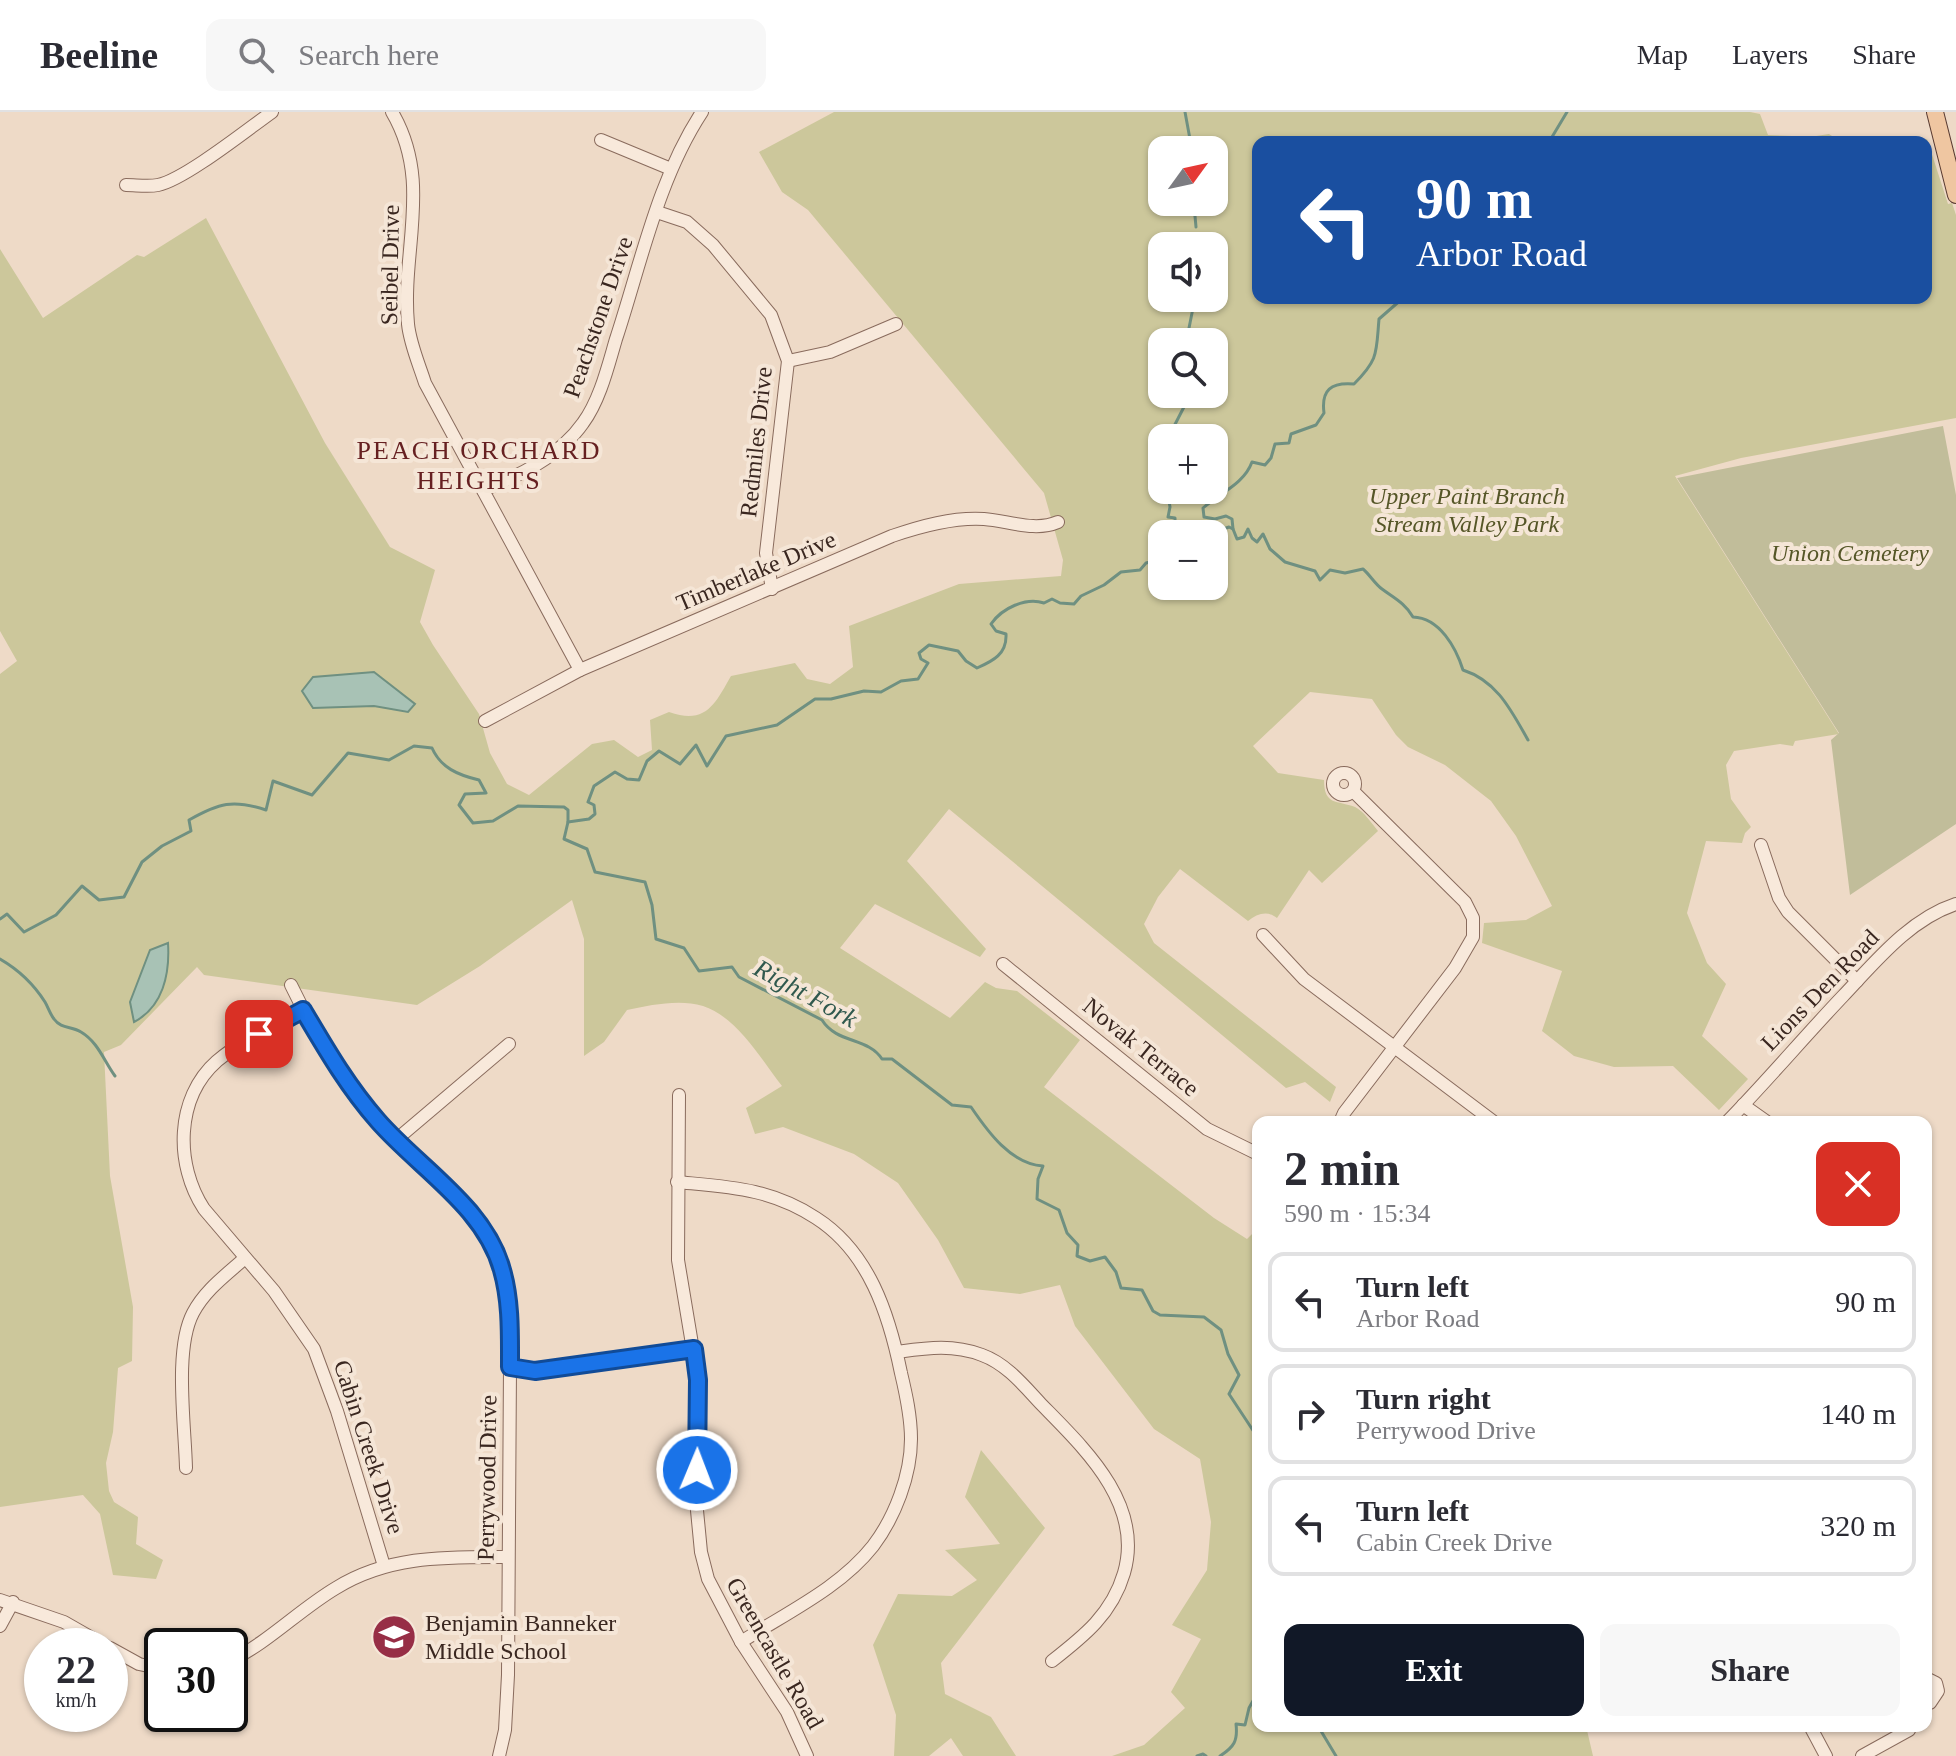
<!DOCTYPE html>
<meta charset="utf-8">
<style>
body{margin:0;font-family:Georgia,serif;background:#f7f7f7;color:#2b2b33;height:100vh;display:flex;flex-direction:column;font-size:30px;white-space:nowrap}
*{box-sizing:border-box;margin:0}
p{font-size:26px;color:#7c7c81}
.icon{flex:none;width:44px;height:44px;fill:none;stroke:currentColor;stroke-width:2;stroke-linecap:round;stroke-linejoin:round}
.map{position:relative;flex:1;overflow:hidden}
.details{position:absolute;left:1252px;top:1004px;width:680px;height:616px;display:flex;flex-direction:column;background:#fff;border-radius:16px;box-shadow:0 2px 6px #0004}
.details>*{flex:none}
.hud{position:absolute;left:1252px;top:24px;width:680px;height:168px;border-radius:16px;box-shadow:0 2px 6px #0004;background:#1a4fa0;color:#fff;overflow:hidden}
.needle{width:52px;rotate:57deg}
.fabs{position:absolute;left:1148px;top:24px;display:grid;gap:16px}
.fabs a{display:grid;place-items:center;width:80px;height:80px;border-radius:16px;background:#fff;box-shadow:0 2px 6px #0004;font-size:40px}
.speed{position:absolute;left:24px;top:1516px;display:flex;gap:16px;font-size:40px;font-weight:700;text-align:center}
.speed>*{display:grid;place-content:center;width:104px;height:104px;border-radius:50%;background:#fff;box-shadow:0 2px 6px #0004;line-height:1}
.speed small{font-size:20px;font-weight:400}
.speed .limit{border:4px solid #111;border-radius:12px;background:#fff;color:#111}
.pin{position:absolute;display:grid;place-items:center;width:68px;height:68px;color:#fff;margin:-34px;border-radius:16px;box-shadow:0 4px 12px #0006}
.me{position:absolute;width:88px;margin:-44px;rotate:1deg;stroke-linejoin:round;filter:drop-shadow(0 0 6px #0008)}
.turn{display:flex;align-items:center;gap:28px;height:168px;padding:0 32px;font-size:36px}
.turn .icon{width:104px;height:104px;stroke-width:2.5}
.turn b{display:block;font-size:56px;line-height:68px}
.round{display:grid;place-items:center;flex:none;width:84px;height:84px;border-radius:16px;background:#f7f7f7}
.overview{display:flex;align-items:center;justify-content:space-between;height:136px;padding:0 32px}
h1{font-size:48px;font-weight:700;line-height:60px}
.action{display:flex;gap:16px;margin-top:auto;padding:16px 32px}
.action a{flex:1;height:92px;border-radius:16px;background:#111827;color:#fff;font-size:32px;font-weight:700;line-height:92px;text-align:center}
.action a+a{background:#f7f7f7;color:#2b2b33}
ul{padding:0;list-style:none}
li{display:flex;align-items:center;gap:24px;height:100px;margin:0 16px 12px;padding:0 16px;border:4px solid #e1e1e2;border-radius:16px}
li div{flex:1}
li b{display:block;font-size:30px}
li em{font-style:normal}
header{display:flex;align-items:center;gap:48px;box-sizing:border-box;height:112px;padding:0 40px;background:#fff;border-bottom:2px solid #e1e1e2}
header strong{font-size:38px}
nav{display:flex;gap:44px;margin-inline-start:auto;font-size:28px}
.search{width:560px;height:72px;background:#f7f7f7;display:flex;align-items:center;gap:20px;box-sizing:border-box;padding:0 28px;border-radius:16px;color:#7c7c81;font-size:30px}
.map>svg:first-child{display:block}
</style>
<header>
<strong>Beeline</strong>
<div class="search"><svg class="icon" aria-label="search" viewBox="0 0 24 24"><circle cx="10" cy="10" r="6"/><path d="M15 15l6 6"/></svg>Search here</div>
<nav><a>Map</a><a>Layers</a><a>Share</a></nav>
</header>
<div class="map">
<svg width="1956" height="1644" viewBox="0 0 1956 1644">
<rect width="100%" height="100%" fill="#eedac7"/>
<!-- green -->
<g fill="#ccc79b" fill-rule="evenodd">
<path d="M834 0H1750L1760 2 1768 23 1792 24 1791 28 1829 22 1841 30H1258V186H1926V30H1916L1927 27 1948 92 1952 91 1956 103V306L1741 346 1675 364 1839 622 1795 629 1793 634 1780 632 1734 639 1726 653 1731 687 1751 715 1745 721 1742 731 1706 729 1687 801 1707 851 1726 872 1702 924 1748 967 1719 998 1673 954 1614 955 1574 944 1542 919 1562 859 1482 831 1484 811 1526 808 1552 794 1516 724 1491 689 1445 653 1408 635 1396 623 1372 587 1310 580 1253 634 1278 661 1324 668C1324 694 1337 688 1355 695 1364 699 1372 712 1378 719L1322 771 1309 758 1277 806C1267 798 1257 802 1248 809L1180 757 1158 785 1144 812 1154 831 1336 975 1330 990 1305 970 1286 976 949 697 907 749 986 837 980 845 875 792 840 836 950 906 985 870 996 876 1017 879 1080 928 1044 975 1214 1106 1247 1127 1258 1116V1614H1586L1593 1644H1112L1144 1633 1185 1596 1171 1580 1201 1527 1172 1513 1207 1458 1211 1410 1200 1347 1154 1317 1075 1214 1060 1173 1020 1182 964 1176 938 1128 898 1071 854 1042 783 1015 755 1022 746 996 782 974C761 947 737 905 703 894 679 887 651 893 627 898L604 930 584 944V827L572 788 480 854 417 893 204 863 197 855 121 933 104 940 110 1064 133 1195 132 1249 118 1256 113 1320 106 1351 109 1379 114 1390 138 1405 136 1432 163 1448 156 1467 113 1463 100 1402 83 1383 0 1395V562L17 549 0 519V137L43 206 137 143 144 145 206 106 325 331 390 435 435 458 420 510 433 533 479 602 490 641 507 672 529 683 592 632 614 628 638 645 652 638 650 608 669 600C706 613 715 592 731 564L795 551 807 567 830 572 853 555 849 514 959 472 1061 464 1063 448 1044 381 808 98 782 80 759 40ZM1162 38H1214V90H1162ZM1162 134H1214V186H1162ZM1162 230H1214V282H1162ZM1162 326H1214V378H1162ZM1162 422H1214V474H1162Z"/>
<path d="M981 1338 1045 1416 941 1551 945 1582 991 1605 1016 1644H963L951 1626 929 1644H894L896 1603 873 1533 898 1482 952 1484 977 1468 945 1438 1000 1432 965 1385Z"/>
</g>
<!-- cemetery -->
<path fill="#c1bd9a" d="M1943 314 1956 383V712L1850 783 1831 628 1839 621 1677 366Z"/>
<!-- water -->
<g fill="#a8c2b5" stroke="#6f9081" stroke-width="2">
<path d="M374 560 415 592 408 600 374 594 313 596 302 579 313 565Z"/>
<path d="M168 831C170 862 163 895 134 910L130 890 150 838Z"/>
</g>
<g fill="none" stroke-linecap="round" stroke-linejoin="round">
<!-- stream -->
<g stroke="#6f9081" stroke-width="3">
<path d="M1185 0 1192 38"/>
<path d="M1549 30 1567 0"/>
<path d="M1188 90 1195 104 1196 115"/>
<path d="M1196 130 1197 134"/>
<path d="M1193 230 1188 221 1195 186"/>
<path d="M1168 326 1186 291 1187 282"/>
<path d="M1162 359 1157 376 1168 383 1170 395 1168 405 1175 406V414L1183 415 1194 422"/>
<path d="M1233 417 1232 407 1226 404 1215 407 1204 405 1203 396C1220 381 1244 372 1252 350L1265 353 1271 346 1275 332 1289 331 1291 322 1316 313 1324 301C1321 278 1331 270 1354 272 1379 247 1376 241 1379 207L1403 186"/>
<path d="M1210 422 1229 415 1233 417 1237 427 1244 425 1248 417 1252 426 1257 430 1263 422 1270 437 1285 450 1315 459 1320 468 1330 458 1345 461 1363 457C1370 463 1375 472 1382 477 1394 486 1405 491 1413 505 1440 506 1456 536 1463 558 1497 569 1511 598 1528 628"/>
<path d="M568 710 589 707 595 702 594 693 588 690 594 674 615 660 627 667 639 668 647 649 659 639 680 652 696 633 707 654 726 624 777 613 815 587H831L864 579 881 580 901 569 918 567 928 551 921 547 919 541 929 533 958 539 966 549 977 556C993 549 1007 542 1006 522L996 519 991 512C1002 496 1026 485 1044 491L1052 487 1060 491 1074 492 1081 484 1104 473 1121 460 1140 458 1146 451 1162 447"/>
<path d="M0 807 7 802 24 820 56 803 82 774 99 788 124 785 142 750 162 734 191 719 189 708C219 691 233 687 266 698L273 669 312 683 348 641 389 648 414 634 432 636C441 656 458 663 479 668L486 681 465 682 459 693 473 711 493 709 518 694 564 695 568 698V710L564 727 587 737 595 760 645 770 652 793 656 827 684 836 699 859 732 855 739 865 822 908C837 932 868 925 882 947H892L952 993 971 995C988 1020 1011 1052 1043 1054L1038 1067 1037 1087 1059 1098 1067 1121 1078 1133 1077 1144 1090 1149 1105 1145 1116 1160 1121 1176 1142 1178 1153 1199 1160 1203 1204 1205 1221 1218 1228 1242 1239 1263 1229 1282 1258 1326"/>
<path d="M0 847C19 858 33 871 45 890 48 895 50 902 54 907 61 917 72 914 81 920 98 930 104 949 115 964"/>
<path d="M1258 1330V1349"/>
<path d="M1318 1614 1336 1644"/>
<path d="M1197 1644 1203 1642 1206 1644"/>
<path d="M1220 1644C1234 1635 1238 1629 1236 1612L1245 1613 1249 1596 1258 1580"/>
</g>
<!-- minor casing -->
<g stroke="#896b5d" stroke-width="14">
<g id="minor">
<path d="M392 0C433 70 401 137 408 212 410 232 419 252 425 271L580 558"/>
<path d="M601 28 671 57"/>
<path d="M126 73C136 73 148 75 158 73 184 68 248 17 272 0"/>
<path d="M657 100 687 110 713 133 771 203 788 249 766 441 772 477"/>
<path d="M788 249 830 240 896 212"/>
<path d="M483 378C519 364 560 344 583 311 600 288 608 254 616 227 641 151 658 67 702 0"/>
<path d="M485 609 580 558 892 424C921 414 953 405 984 407 1009 409 1035 420 1058 410"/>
<circle cx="1344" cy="672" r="11"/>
<path d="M1761 733 1779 786 1788 800 1857 869"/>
<path d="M1263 823 1304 867 1494 1010"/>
<path d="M1003 852 1207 1017 1258 1042"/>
<path d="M291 873C315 922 343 972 381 1012 418 1053 472 1088 495 1140 511 1176 510 1217 510 1255L508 1563 505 1618 499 1644"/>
<path d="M303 898C274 914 242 928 217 949 175 986 175 1053 204 1097L274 1179 314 1237 337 1299 384 1454"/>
<path d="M679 983 678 1148 698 1268 696 1388 701 1440 708 1467 741 1530 787 1600 807 1644"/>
<path d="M1743 993 1767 1010"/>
<path d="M1340 1010 1344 1001 1455 856 1473 825V806L1465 790 1353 679"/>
<path d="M1727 1010C1767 969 1804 925 1843 884 1876 849 1910 807 1956 792"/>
<path d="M397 1027 509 932"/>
<path d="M677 1070C729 1075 770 1076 816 1106 869 1140 889 1202 901 1261 906 1282 911 1304 911 1327 911 1363 895 1405 873 1434 840 1476 786 1501 741 1530"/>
<path d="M897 1240C927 1236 952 1232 982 1243 1007 1252 1025 1275 1042 1293 1085 1337 1144 1392 1124 1461 1112 1502 1084 1524 1052 1549"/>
<path d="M510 1255 535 1259 694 1237"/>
<path d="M186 1356C185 1313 174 1237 193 1201 205 1178 226 1163 245 1146"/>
<path d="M0 1488 64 1510 106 1534"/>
<path d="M0 1514 13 1490"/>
<path d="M110 1536 139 1552 162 1557"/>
<path d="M230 1549C269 1530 299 1498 336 1476 389 1443 447 1445 508 1445"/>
<path d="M1926 1566 1936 1571 1938 1579 1930 1591 1926 1592"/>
<path d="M1810 1614 1826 1644"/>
<path d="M1862 1644 1909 1618 1911 1614"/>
</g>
</g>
<!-- major casing -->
<g stroke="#583a31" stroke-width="18">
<path id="major" d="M1935 0 1956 83"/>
</g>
<!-- minor -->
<use href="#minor" stroke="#f8e9db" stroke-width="12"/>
<!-- major -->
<use href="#major" stroke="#efc6a1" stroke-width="16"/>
</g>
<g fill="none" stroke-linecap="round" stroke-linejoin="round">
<!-- route casing -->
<g stroke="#114b97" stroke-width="20">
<path id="route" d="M259 922 303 898C326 937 348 975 378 1009 419 1056 485 1095 502 1158 511 1189 510 1223 510 1255L535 1259 694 1237 698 1268 697 1358"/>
</g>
<!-- route -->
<use href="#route" stroke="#1a73e8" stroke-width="14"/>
</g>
<!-- icons -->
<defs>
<g id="school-disc" transform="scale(2.3)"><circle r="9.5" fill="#972e46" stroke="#f5e6d7"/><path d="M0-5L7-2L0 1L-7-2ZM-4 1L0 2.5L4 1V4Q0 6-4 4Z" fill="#fff"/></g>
</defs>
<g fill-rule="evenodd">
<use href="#school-disc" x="394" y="1525"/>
</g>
<g text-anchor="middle" stroke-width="8" stroke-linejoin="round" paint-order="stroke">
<!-- street labels -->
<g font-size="24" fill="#3a2720" stroke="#f5e6d7">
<text transform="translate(390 153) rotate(-89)" y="8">Seibel Drive</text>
<text transform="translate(598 205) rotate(-71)" y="8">Peachstone Drive</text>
<text transform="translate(756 330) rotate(-84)" y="8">Redmiles Drive</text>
<text transform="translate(756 459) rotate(-23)" y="8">Timberlake Drive</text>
<text transform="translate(1820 878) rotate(-46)" y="8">Lions Den Road</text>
<text transform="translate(1141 935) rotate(39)" y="8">Novak Terrace</text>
<text transform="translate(369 1335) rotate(72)" y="8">Cabin Creek Drive</text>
<text transform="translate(487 1366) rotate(-89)" y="8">Perrywood Drive</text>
<text transform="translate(775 1541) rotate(60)" y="8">Greencastle Road</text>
</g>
<!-- park labels -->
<g font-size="24" font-style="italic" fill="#555627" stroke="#f5e6d7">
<text x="1467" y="392">Upper Paint Branch<tspan x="1467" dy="28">Stream Valley Park</tspan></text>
<text x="1850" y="449">Union Cemetery</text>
</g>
<!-- poi labels -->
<g font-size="24" fill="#3a2720" stroke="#f5e6d7" text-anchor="start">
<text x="425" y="1519">Benjamin Banneker<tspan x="425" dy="28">Middle School</tspan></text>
</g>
<!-- neighbourhood labels -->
<g font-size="26" letter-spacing="2" fill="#662021" stroke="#f5e6d7">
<text x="479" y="347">PEACH ORCHARD<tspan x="479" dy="30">HEIGHTS</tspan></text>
</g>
<!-- water labels -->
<g font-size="26" font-style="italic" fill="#30594e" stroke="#f5e6d7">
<text transform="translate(806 881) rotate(29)" y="9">Right Fork</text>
</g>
</g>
</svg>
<div class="fabs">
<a><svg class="needle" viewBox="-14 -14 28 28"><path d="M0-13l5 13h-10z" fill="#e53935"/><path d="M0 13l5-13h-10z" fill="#7c7c81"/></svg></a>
<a><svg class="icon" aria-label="sound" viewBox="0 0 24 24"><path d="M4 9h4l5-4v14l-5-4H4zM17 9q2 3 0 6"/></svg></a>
<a><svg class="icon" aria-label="search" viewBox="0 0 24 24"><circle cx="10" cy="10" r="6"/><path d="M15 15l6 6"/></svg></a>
<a>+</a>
<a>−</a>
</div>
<div class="speed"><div>22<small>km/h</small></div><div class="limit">30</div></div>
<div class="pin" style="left:259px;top:922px;background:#d93025"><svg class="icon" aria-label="arrive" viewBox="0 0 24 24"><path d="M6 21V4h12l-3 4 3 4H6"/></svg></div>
<svg class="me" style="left:697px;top:1358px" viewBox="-20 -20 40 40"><circle r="17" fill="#1a73e8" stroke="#fff" stroke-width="3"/><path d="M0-11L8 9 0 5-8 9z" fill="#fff"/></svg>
<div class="hud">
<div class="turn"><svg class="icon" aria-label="left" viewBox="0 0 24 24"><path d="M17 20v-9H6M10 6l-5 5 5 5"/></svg><div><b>90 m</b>Arbor Road</div></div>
</div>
<section class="details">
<div class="overview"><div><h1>2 min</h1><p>590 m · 15:34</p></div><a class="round" style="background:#d93025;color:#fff"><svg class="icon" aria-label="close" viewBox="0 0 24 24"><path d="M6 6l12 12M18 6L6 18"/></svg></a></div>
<ul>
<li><svg class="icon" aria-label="left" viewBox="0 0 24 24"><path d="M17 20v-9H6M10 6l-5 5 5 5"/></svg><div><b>Turn left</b><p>Arbor Road</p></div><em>90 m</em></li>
<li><svg class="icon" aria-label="right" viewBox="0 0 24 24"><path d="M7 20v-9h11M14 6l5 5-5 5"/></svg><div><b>Turn right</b><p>Perrywood Drive</p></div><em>140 m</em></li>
<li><svg class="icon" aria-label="left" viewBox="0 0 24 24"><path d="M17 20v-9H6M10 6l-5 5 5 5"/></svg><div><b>Turn left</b><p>Cabin Creek Drive</p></div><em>320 m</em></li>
</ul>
<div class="action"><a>Exit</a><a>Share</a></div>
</section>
</div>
